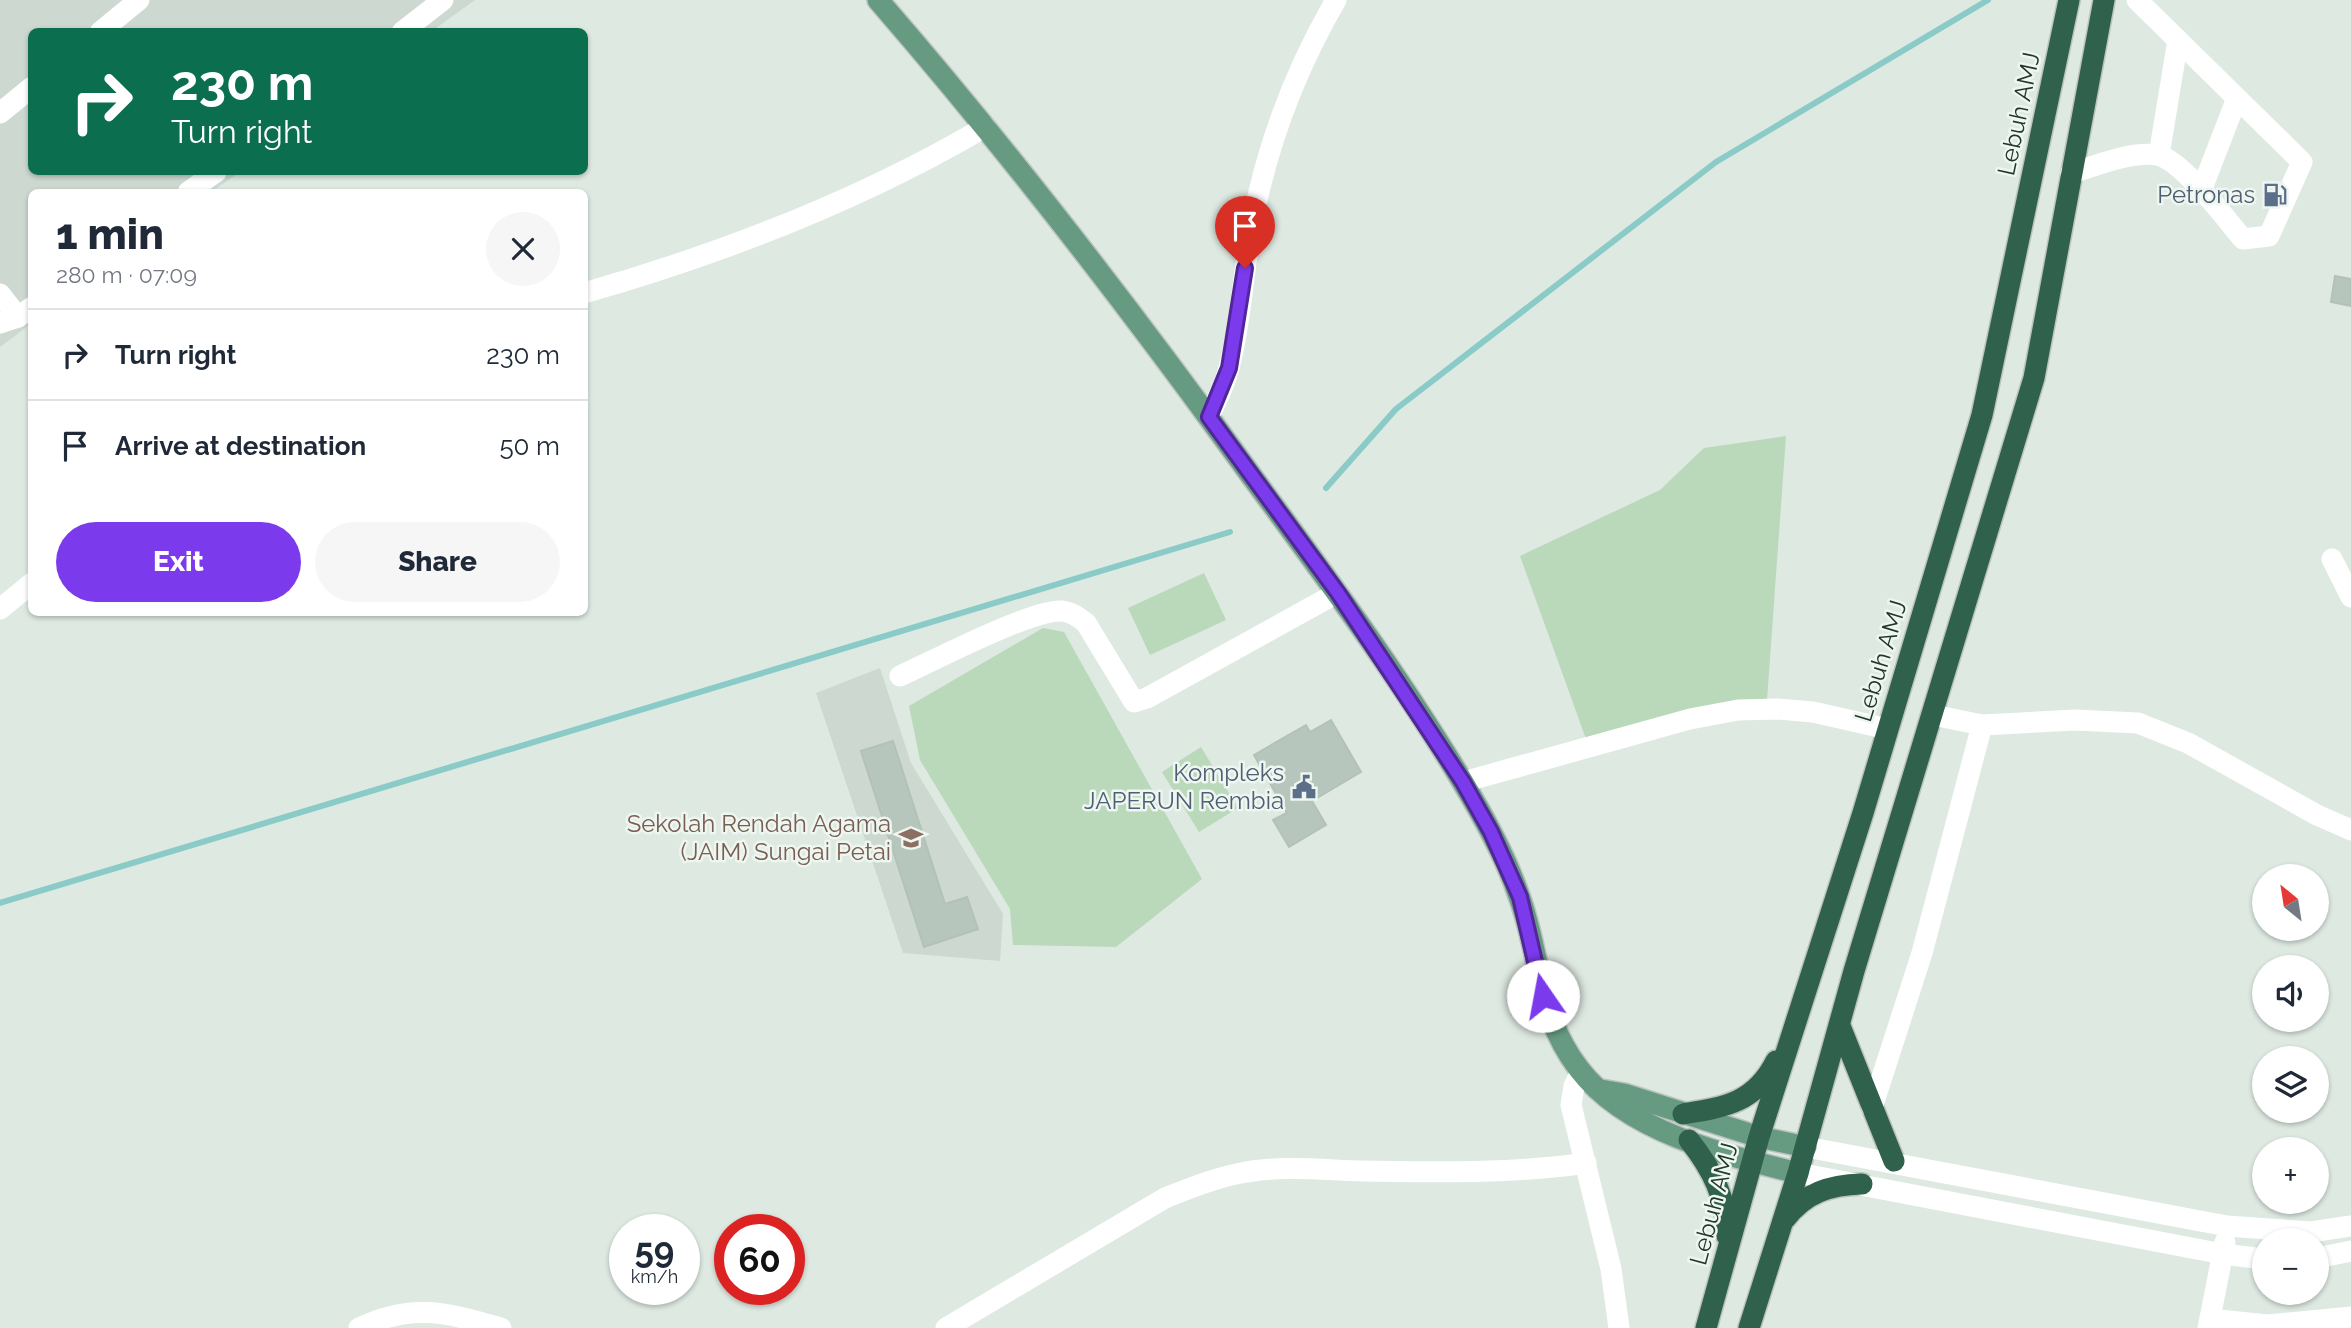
<!DOCTYPE html>
<meta charset="utf-8">
<style>
body{margin:0;font-family:Raleway,sans-serif;background:#f6f6f7;color:#1f2937;height:100vh;display:flex;flex-direction:column;font-size:26px;white-space:nowrap}
*{box-sizing:border-box;margin:0}
p{font-size:23px;color:#747a83}
.icon{flex:none;width:38px;height:38px;fill:none;stroke:currentColor;stroke-width:2;stroke-linecap:round;stroke-linejoin:round}
.map{position:relative;flex:1;overflow:hidden}
.side{position:absolute;left:28px;top:189px;width:560px;height:427px;display:flex;flex-direction:column;background:#fff;border-radius:10px;box-shadow:0 2px 5px #0004}
.side>*{flex:none}
.top-card{position:absolute;left:28px;top:28px;width:560px;height:147px;border-radius:10px;box-shadow:0 2px 5px #0004;background:#0b6e4f;color:#fff;overflow:hidden}
.needle{width:46px;rotate:330deg}
.buttons{position:absolute;left:2252px;top:864px;display:grid;gap:14px}
.buttons a{display:grid;place-items:center;width:77px;height:77px;border-radius:50%;background:#fff;box-shadow:0 2px 5px #0004;font-size:35px}
.speed{position:absolute;left:609px;top:1214px;display:flex;gap:14px;font-size:35px;font-weight:700;text-align:center}
.speed>*{display:grid;place-content:center;width:91px;height:91px;border-radius:50%;background:#fff;box-shadow:0 2px 5px #0004;line-height:1}
.speed small{font-size:18px;font-weight:400}
.speed .limit{border:10px solid #d22;background:#fff;color:#111}
.pin{position:absolute;display:grid;place-items:center;width:60px;height:60px;color:#fff;margin:-72px -30px;border-radius:50% 50% 50% 0;rotate:-45deg;box-shadow:0 0 7px #0007}
.pin .icon{rotate:45deg}
.me{position:absolute;width:77px;margin:-38px;rotate:348deg;stroke-linejoin:round;filter:drop-shadow(0 0 5px #0008)}
.turn{display:flex;align-items:center;gap:24px;height:147px;padding:0 28px;font-size:32px}
.turn .icon{width:91px;height:91px;stroke-width:2.5}
.turn b{display:block;font-size:49px;line-height:60px}
.round{display:grid;place-items:center;flex:none;width:74px;height:74px;border-radius:37px;background:#f6f6f7}
.head{display:flex;align-items:center;justify-content:space-between;height:119px;padding:0 28px}
h1{font-size:42px;font-weight:800;line-height:52px}
.button{display:flex;gap:14px;margin-top:auto;padding:14px 28px}
.button a{flex:1;height:80px;border-radius:42px;background:#7c3aed;color:#fff;font-size:28px;font-weight:800;line-height:80px;text-align:center}
.button a+a{background:#f6f6f7;color:#1f2937}
ul{padding:0;list-style:none}
li{display:flex;align-items:center;gap:21px;height:91px;padding:0 28px;border-top:2px solid #e0e1e3}
li div{flex:1}
li b{display:block;font-size:26px}
li em{font-style:normal}
.map>svg:first-child{display:block}
</style>
<div class="map">
<svg width="2351" height="1328" viewBox="0 0 2351 1328">
<rect width="100%" height="100%" fill="#dee9e2"/>
<!-- built -->
<g fill="#cdd8d1">
<path d="M0 0H475L432 31 32 32V172H240L211 192H32L31 324 0 347Z"/>
<path d="M880 668 911 763 1003 914 1000 961 903 953 816 693Z"/>
</g>
<!-- green -->
<g fill="#b9d9ba">
<path d="M1786 436 1767 700 1586 739 1520 556 1660 490 1704 448Z"/>
<path d="M1204 573 1226 620 1150 655 1128 608Z"/>
<path d="M1043 628 1064 632 1202 879 1116 947 1013 945 1010 909 920 760 909 706Z"/>
<path d="M1201 747 1238 808 1199 832 1162 772Z"/>
</g>
<g fill="none" stroke-linecap="round" stroke-linejoin="round">
<!-- stream -->
<g stroke="#8acac7" stroke-width="6">
<path d="M1326 488 1396 409 1716 162 1988 0"/>
<path d="M0 903 1230 532"/>
</g>
</g>
<!-- building -->
<g fill="#b7c6bd" stroke="#b2c2b8" stroke-width="2">
<path d="M2335 276 2351 279V306L2331 302Z"/>
<path d="M1331 720 1361 772 1312 801 1326 825 1289 847 1273 820 1287 813 1254 755 1306 725 1310 732Z"/>
<path d="M893 741 945 904 967 897 978 929 924 947 861 751Z"/>
</g>
<g fill="none" stroke-linecap="round" stroke-linejoin="round">
<!-- major casing -->
<g stroke="#bcc3c0" stroke-width="24">
<g id="major">
<path d="M878 0C1010 152 1132 311 1250 474 1323 573 1397 673 1461 779 1483 816 1505 855 1519 896 1542 958 1536 1013 1579 1069 1627 1132 1724 1155 1798 1173"/>
<path d="M1601 1090 1624 1094 1759 1137 1806 1147"/>
</g>
</g>
<!-- highway casing -->
<g stroke="#bcc3c0" stroke-width="24">
<g id="highway">
<path d="M1840 1026 1894 1161"/>
<path d="M1683 1114C1725 1107 1755 1103 1776 1061"/>
<path d="M1689 1140C1712 1169 1727 1198 1727 1236"/>
<path d="M1785 1219C1806 1192 1830 1185 1862 1184"/>
<path d="M1706 1328 1759 1137 1863 813 1982 415 2069 0"/>
<path d="M1749 1328 1798 1173 1854 971 2034 378 2104 0"/>
</g>
</g>
<!-- minor -->
<g stroke="#fff" stroke-width="21">
<path d="M100 32 139 0"/>
<path d="M402 32 443 0"/>
<path d="M0 113 32 87"/>
<path d="M2159 155 2178 40"/>
<path d="M2071 173C2096 166 2131 151 2157 155 2181 159 2226 219 2243 239L2269 236 2302 162 2137 0"/>
<path d="M2201 191 2237 98"/>
<path d="M188 192 216 172"/>
<path d="M584 293C724 253 859 201 985 127"/>
<path d="M0 294 18 317"/>
<path d="M0 323 18 317 32 307"/>
<path d="M1209 417C1216 401 1225 385 1229 368 1242 319 1243 268 1253 219 1268 143 1297 67 1336 0"/>
<path d="M2332 559 2351 597"/>
<path d="M0 609 32 583"/>
<path d="M900 676C933 661 1032 609 1062 611 1072 612 1078 617 1086 623L1134 702 1147 698 1337 593"/>
<path d="M1933 715 1982 725 2075 720 2138 723 2188 743 2317 815 2351 830"/>
<path d="M1463 782 1690 719 1738 710 1777 709 1813 712 1888 729"/>
<path d="M1581 1072 1574 1086 1571 1105 1611 1269 1619 1328"/>
<path d="M1872 1108 1922 953 1982 725"/>
<path d="M1806 1147 2227 1226 2311 1232 2351 1226"/>
<path d="M1798 1173 2223 1254 2264 1259"/>
<path d="M2317 1258 2351 1251"/>
<path d="M2210 1319 2267 1325 2351 1317"/>
<path d="M359 1328C413 1302 448 1313 501 1328"/>
<path d="M946 1328 1165 1198C1190 1188 1215 1178 1241 1173 1280 1165 1323 1170 1363 1171 1438 1172 1512 1174 1586 1163"/>
<path d="M2208 1328 2225 1242"/>
</g>
<!-- major -->
<use href="#major" stroke="#669b82" stroke-width="21"/>
<!-- highway -->
<use href="#highway" stroke="#2f614c" stroke-width="21"/>
</g>
<g fill="none" stroke-linecap="round" stroke-linejoin="round">
<!-- route casing -->
<g stroke="#51269a" stroke-width="18">
<path id="route" d="M1245 268 1229 368 1209 417 1338 593 1463 782 1491 832 1520 897 1543 996"/>
</g>
<!-- route -->
<use href="#route" stroke="#7c3aed" stroke-width="12"/>
</g>
<!-- icons -->
<defs>
<g id="fuel-bare" transform="scale(1.89)"><path d="M-5.5-6h7V0h2V4h1.3V-2.5L3-4.5l.8-.8L6-3V5H2.5V1h-1V6h-7ZM-4.2-4.7v3.2H.2V-4.7Z" fill="#5c6f8a" stroke="#eef6f0" stroke-width="2.5" paint-order="stroke"/></g>
<g id="civic-bare" transform="scale(1.89)"><path d="M-.6-6.5H3V-4.5H.6V-3L4-1V1h2V6H-6V1h2V-1L-.6-3ZM-1.2 2.5V6h2.4V2.5Z" fill="#5c6f8a" stroke="#eef6f0" stroke-width="2.5" paint-order="stroke"/></g>
<g id="school-bare" transform="scale(1.89)"><path d="M0-5L7-2L0 1L-7-2ZM-4 1L0 2.5L4 1V4Q0 6-4 4Z" fill="#8d6e63" stroke="#eef6f0" stroke-width="2.5" paint-order="stroke"/></g>
</defs>
<g fill-rule="evenodd">
<use href="#fuel-bare" x="2275" y="195"/>
<use href="#civic-bare" x="1304" y="787"/>
<use href="#school-bare" x="911" y="838"/>
</g>
<g text-anchor="middle" stroke-width="5" stroke-linejoin="round" paint-order="stroke">
<!-- street labels -->
<g font-size="24" fill="#21372c" stroke="#eef6f0">
<text transform="translate(2019 114) rotate(-78)" y="8">Lebuh AMJ</text>
<text transform="translate(1881 661) rotate(-73)" y="8">Lebuh AMJ</text>
<text transform="translate(1714 1204) rotate(-75)" y="8">Lebuh AMJ</text>
</g>
<!-- service labels -->
<g font-size="24" fill="#4e5e75" stroke="#eef6f0" text-anchor="end">
<text x="2255" y="203">Petronas</text>
<text x="1284" y="781">Kompleks<tspan x="1284" dy="28">JAPERUN Rembia</tspan></text>
</g>
<!-- education labels -->
<g font-size="24" fill="#785e54" stroke="#eef6f0" text-anchor="end">
<text x="891" y="832">Sekolah Rendah Agama<tspan x="891" dy="28">(JAIM) Sungai Petai</tspan></text>
</g>
</g>
</svg>
<div class="buttons">
<a><svg class="needle" viewBox="-14 -14 28 28"><path d="M0-13l5 13h-10z" fill="#e53935"/><path d="M0 13l5-13h-10z" fill="#747a83"/></svg></a>
<a><svg class="icon" aria-label="sound" viewBox="0 0 24 24"><path d="M4 9h4l5-4v14l-5-4H4zM17 9q2 3 0 6"/></svg></a>
<a><svg class="icon" aria-label="layers" viewBox="0 0 24 24"><path d="M12 4l9 5-9 5-9-5zM3 14l9 5 9-5"/></svg></a>
<a>+</a>
<a>−</a>
</div>
<div class="speed"><div>59<small>km/h</small></div><div class="limit">60</div></div>
<div class="pin" style="left:1245px;top:268px;background:#d93025"><svg class="icon" aria-label="arrive" viewBox="0 0 24 24"><path d="M6 21V4h12l-3 4 3 4H6"/></svg></div>
<svg class="me" style="left:1543px;top:996px" viewBox="-20 -20 40 40"><circle r="19" fill="#fff"/><path d="M0-13L10 11 0 6-10 11z" fill="#7c3aed"/></svg>
<div class="top-card">
<div class="turn"><svg class="icon" aria-label="right" viewBox="0 0 24 24"><path d="M7 20v-9h11M14 6l5 5-5 5"/></svg><div><b>230 m</b>Turn right</div></div>
</div>
<section class="side">
<div class="head"><div><h1>1 min</h1><p>280 m · 07:09</p></div><a class="round"><svg class="icon" aria-label="close" viewBox="0 0 24 24"><path d="M6 6l12 12M18 6L6 18"/></svg></a></div>
<ul>
<li><svg class="icon" aria-label="right" viewBox="0 0 24 24"><path d="M7 20v-9h11M14 6l5 5-5 5"/></svg><div><b>Turn right</b></div><em>230 m</em></li>
<li><svg class="icon" aria-label="arrive" viewBox="0 0 24 24"><path d="M6 21V4h12l-3 4 3 4H6"/></svg><div><b>Arrive at destination</b></div><em>50 m</em></li>
</ul>
<div class="button"><a>Exit</a><a>Share</a></div>
</section>
</div>
